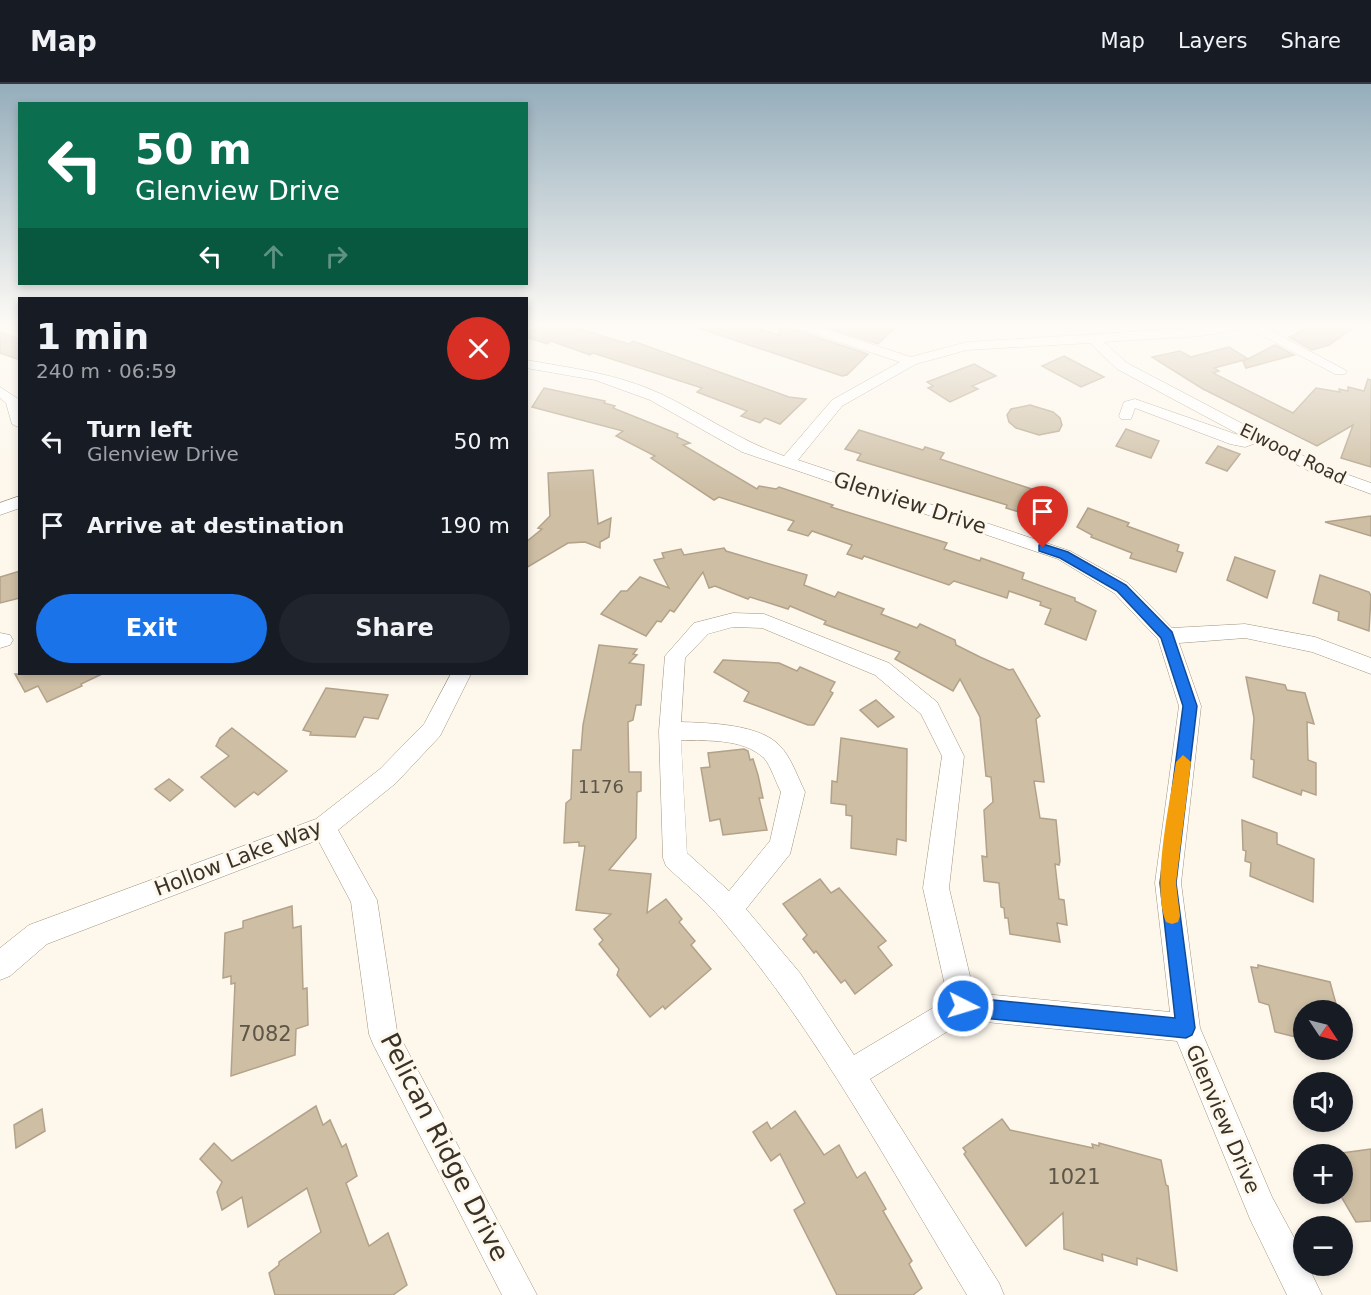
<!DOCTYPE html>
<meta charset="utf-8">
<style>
body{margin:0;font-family:"DejaVu Sans",sans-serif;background:#20242c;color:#f1f3f6;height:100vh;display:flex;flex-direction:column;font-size:22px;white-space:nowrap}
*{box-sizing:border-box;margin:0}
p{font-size:20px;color:#9ea1a6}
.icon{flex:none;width:33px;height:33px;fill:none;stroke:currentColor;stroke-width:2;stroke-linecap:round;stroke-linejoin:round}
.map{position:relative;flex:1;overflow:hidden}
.panel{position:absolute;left:18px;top:213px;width:510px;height:378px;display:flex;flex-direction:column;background:#171b24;border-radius:0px;box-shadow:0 3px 9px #0003}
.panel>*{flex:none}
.hud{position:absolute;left:18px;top:18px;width:510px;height:183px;border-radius:0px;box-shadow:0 3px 9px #0003;background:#0b6e4f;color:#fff;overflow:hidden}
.needle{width:39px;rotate:125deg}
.buttons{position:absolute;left:1293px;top:916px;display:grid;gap:12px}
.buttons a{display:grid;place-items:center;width:60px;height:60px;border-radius:50%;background:#171b24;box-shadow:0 3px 9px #0003;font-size:30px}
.pin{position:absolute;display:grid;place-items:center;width:51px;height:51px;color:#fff;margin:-62px -26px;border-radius:50% 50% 50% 0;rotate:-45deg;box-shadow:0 0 6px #0007}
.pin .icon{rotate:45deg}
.me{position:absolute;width:66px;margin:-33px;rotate:95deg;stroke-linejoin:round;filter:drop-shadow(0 0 4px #0008)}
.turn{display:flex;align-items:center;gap:21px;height:126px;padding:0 18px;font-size:27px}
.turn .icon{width:78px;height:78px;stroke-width:2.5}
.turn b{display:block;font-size:42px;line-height:51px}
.lanes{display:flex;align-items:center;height:57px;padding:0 18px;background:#0003;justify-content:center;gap:30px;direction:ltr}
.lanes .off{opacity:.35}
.round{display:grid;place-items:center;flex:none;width:63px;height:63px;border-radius:32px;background:#20242c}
.overview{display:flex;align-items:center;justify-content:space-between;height:102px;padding:0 18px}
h1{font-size:36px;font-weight:700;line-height:45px}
.action{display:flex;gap:12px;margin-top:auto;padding:12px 18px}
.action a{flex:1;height:69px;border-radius:36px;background:#1a73e8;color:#fff;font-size:24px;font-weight:700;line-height:69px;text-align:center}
.action a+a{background:#20242c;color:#f1f3f6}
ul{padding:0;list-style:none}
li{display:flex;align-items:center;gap:18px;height:84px;padding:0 18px}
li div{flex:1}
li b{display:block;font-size:22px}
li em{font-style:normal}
header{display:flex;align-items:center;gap:36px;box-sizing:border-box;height:84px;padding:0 30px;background:#171b24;border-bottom:2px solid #363941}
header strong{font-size:28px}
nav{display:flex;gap:33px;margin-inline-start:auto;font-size:21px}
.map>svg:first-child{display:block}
</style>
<header>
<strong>Map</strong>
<nav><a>Map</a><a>Layers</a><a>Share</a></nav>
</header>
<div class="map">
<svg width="1371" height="1211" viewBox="0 0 1371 1211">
<rect width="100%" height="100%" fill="#fdf7ec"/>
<!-- building -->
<g fill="#cdbea4" stroke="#b2a289" stroke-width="1.5">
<path d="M546 240H564L629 260 633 257 789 313 806 315 780 340 765 334 760 339 741 332 747 327 697 308 702 304 593 269 590 271 551 257 547 260 526 253V249Z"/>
<path d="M695 240H745L779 251 781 240H790L792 245 868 270 847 291 842 292 695 243Z"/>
<path d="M817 240H899L878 260Z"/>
<path d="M1315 240H1359L1329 261 1312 266 1289 253Z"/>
<path d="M0 248 20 255V276L0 269Z"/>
<path d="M1275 261 1294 271 1246 284 1243 277 1248 275 1214 284 1219 287 1213 289 1293 329 1316 304 1340 308 1339 305 1348 307V303L1364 307 1368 295 1371 296V383L1341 374 1353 341 1317 362 1203 305 1152 273 1180 267 1191 273 1229 263 1248 275Z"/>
<path d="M1064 272 1104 293 1081 303 1042 282Z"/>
<path d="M974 280 996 292 972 302 978 305 950 318 928 304 933 302 927 298Z"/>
<path d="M544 304 605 317 604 319 615 322 613 324 678 350 677 353 690 359 683 361 757 405 759 402 776 405 779 403 833 421 831 423 947 459 944 465 980 477 981 474 1024 489 1022 495 1075 514V517L1096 527 1086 556 1045 540 1051 525 1040 521 1041 518 1009 507 1007 514 954 497 949 501 864 472 862 475 847 470 852 461 812 447 808 452 788 446 794 437 719 413 714 416 651 374 655 372 616 352 623 347 532 323Z"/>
<path d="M1030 321 1053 328 1060 334 1062 341 1059 347 1039 351 1016 344 1009 338 1007 331 1011 325Z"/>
<path d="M1126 345 1159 357 1151 374 1116 362Z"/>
<path d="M859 346 923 366 925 363 944 369 940 375 1053 412 1045 431 1030 427 1029 431 1006 424 1007 421 857 376 861 370 845 365Z"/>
<path d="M1218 362 1240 370 1227 387 1206 379Z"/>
<path d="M593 386 598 440 611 434 609 453 600 458V464L585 458 568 459 526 484V458L542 445 538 444 550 432 548 389Z"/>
<path d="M1088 424 1129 439 1127 442 1179 461 1177 467 1183 469 1176 488 1130 474 1132 469 1091 453 1092 451 1077 443Z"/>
<path d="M1371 432V452L1325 438Z"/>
<path d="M724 464 726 467 807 491 804 501 835 513 838 508 884 525 881 530 917 544 920 540 955 556 956 561 980 573 1009 586 1013 585 1040 632 1036 635 1044 698 1034 697 1040 734 1056 736 1060 777 1059 781 1055 780 1059 815 1064 816 1067 841 1057 839 1060 858 1010 850 1008 834H1005L1004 824 1001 823 999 799 984 797 982 772 987 773 984 726 993 718 991 693 986 692 980 633 960 595 953 607 895 575 900 568 824 540 826 537 790 522 788 525 750 513 748 515 715 502 709 504 703 488 674 528 670 526 661 538 657 537 646 552 601 530 621 507H627L640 493 669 504 654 476 664 474 662 469 681 465 684 471Z"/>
<path d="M1235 473 1275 487 1267 514 1227 496Z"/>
<path d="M20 487V514L0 519V493Z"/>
<path d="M1320 491 1369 508 1371 512 1369 547 1338 536 1339 528 1313 519Z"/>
<path d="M599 561 637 565 633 570 637 571 629 579 644 581 641 621H636L633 636 628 638 629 688H641V707L637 708 636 754 609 786 651 790 647 829 666 815 682 835 679 838 695 857 691 861 711 885 665 925 663 922 650 933 617 891 619 885 599 860 603 856 594 845 611 830 576 826 585 762H579V758L564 759 566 719 571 715 573 666H581L583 641Z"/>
<path d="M723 576 779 579 797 587 800 583 835 598 830 607 833 609 814 641H808L744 617 749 608 714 588Z"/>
<path d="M15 590H102L81 600 82 602 47 618 38 602 25 608Z"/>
<path d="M1246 593 1285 601 1287 606 1305 609 1314 640 1307 638 1308 676 1316 679V711L1302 706 1301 711 1253 693 1254 676 1251 675 1254 634Z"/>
<path d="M326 604 388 611 378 635 364 633 355 653 310 651 311 648 303 646Z"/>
<path d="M876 616 894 633 878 643 860 626Z"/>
<path d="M232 644 287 687 258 711 254 708 235 723 201 693 229 672 216 662 220 654Z"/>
<path d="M841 654 907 665 906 757 897 755 896 771 851 764 852 732 846 731V721L831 719 832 697 837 698Z"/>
<path d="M744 665 748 667 750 676 753 675 758 691 763 714H759L767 746 723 751 720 735 710 737 701 684 710 683 708 669Z"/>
<path d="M169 695 183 706 170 717 155 705Z"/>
<path d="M1242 736 1277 749V760L1314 775 1313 818 1250 792 1251 779 1245 777 1246 767 1243 766Z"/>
<path d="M820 795 831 809 839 804 886 857 878 863 892 881 855 910 845 896 841 899 816 867 814 869 803 855 807 851 783 820Z"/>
<path d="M292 822 293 844 301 842 303 905 307 904 308 941 296 945 295 971 231 992 235 899 231 900V892L223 894 225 849 243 844V837Z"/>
<path d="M1258 881 1330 898 1338 927H1304V955L1275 948 1269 921 1259 918 1251 883 1258 884Z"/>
<path d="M316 1022 323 1041 330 1036 342 1063 346 1060 357 1092 346 1099 369 1162 388 1149 407 1201 393 1211H275L269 1189 279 1181V1178L321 1148 307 1104 248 1143 242 1113 222 1126 217 1108 222 1098 200 1075 214 1059 232 1077Z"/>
<path d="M42 1025 45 1047 16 1064 14 1041Z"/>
<path d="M795 1027 824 1071 839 1061 857 1094 865 1088 886 1125 883 1127 912 1177 909 1180 922 1204 913 1211H837L794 1126 805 1119 780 1070 771 1077 753 1048 767 1038 771 1045Z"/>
<path d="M1002 1035 1010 1046 1093 1064 1092 1060 1099 1062V1059L1161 1076 1166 1101 1168 1102 1177 1187 1137 1174V1181L1102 1170 1103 1177 1064 1165 1063 1129 1026 1162 964 1070 966 1068 963 1064Z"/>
<path d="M1371 1065V1137L1356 1138 1342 1114V1069Z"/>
</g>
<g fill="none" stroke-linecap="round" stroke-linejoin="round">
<!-- minor casing -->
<g stroke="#a1937a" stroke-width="1">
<g id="minor">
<path d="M792 240H810L911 273 967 258 1259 240 1347 287 1345 290H1335L1248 244 1201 252 1104 258 1127 279 1321 381 1371 399V410L1309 387 1256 359 1245 363 1230 360 1135 324 1131 335H1121L1119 332 1124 318 1135 315 1244 353 1117 285 1090 259 967 266 916 280 842 322 798 376 1070 467 1128 499 1172 544 1245 540 1315 553 1371 574V590L1312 568 1245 554 1179 559 1201 622 1181 799 1200 944 1272 1113 1304 1172V1182H1308L1322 1211H1287L1250 1135 1177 957 966 936 870 995 999 1199 1004 1211H967C890 1084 819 950 722 836 706 816 685 800 666 782L663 774 659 647 665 572 694 539 733 529 764 530 889 579 937 618 964 672 949 804 974 909 1170 928 1155 799 1179 622 1158 555 1114 509 1058 475 742 368 650 316 595 296 526 284V276C572 284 618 290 661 310 703 330 740 357 784 372L832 316 900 278 793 243ZM733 543 762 544 875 591 921 630 942 672 923 804 948 915 854 971 800 889 746 825 790 770 805 708C798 694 791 673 780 662 760 640 709 639 681 638L685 574 708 550ZM681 656C708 657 742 654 764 674 771 682 776 699 781 708L770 757 729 807 687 769Z"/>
<path d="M0 303 20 316V344L12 340 6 319 0 314Z"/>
<path d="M20 412V424L0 431V419Z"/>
<path d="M0 549 10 551 13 556 10 561 0 564Z"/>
<path d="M451 590H471L440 652 396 699 338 746 377 816 397 947 537 1211H502L373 960 369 950 351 818 318 756 47 860 10 892 0 896V864L29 841 316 735 380 685 424 640Z"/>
</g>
</g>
<!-- minor -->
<use href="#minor" fill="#fff" fill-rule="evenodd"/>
</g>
<!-- sky -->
<linearGradient id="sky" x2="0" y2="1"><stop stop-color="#95adbb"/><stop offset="0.59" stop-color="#fefbf6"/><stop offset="1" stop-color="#fefbf6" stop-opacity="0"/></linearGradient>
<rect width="1371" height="409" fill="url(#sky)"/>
<!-- route -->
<path fill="#1a73e8" stroke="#114b97" stroke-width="1.5" d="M1043 460 1068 468 1126 501 1172 548 1197 622 1176 799 1195 944 1192 951 1186 954 963 932 956 929 954 922 956 916 963 913 1175 934 1160 799 1183 622 1161 554 1117 507 1060 474 1039 467V461Z"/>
<!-- slow -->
<path fill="#f59e0b" d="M1183 671 1191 678 1176 799 1180 832 1178 838 1172 840 1166 838C1151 802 1170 718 1176 678Z"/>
<g text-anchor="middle" stroke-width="6" stroke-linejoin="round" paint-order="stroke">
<!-- far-street labels -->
<g font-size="18" fill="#383228" stroke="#fdf7ec">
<text transform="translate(1293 370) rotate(26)" y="6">Elwood Road</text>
</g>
<!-- number labels -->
<g font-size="18" fill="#5d5547">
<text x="601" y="709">1176</text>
</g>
<!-- street labels -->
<g font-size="21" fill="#383228" stroke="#fdf7ec">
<text transform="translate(910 419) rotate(18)" y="7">Glenview Drive</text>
<text transform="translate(238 774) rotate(-21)" y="7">Hollow Lake Way</text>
<text transform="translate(1223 1035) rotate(67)" y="7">Glenview Drive</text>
</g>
<!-- near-number labels -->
<g font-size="21" fill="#5d5547">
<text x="265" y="957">7082</text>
<text x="1074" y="1100">1021</text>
</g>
<!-- near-street labels -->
<g font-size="26" fill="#383228" stroke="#fdf7ec">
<text transform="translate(445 1063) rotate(63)" y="9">Pelican Ridge Drive</text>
</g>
</g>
</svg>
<div class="buttons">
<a><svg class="needle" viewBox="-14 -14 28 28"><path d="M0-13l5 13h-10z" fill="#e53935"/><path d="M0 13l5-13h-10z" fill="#9ea1a6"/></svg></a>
<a><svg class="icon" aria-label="sound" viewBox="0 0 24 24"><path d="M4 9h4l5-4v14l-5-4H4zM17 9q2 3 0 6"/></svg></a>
<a>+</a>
<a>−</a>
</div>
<div class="pin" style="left:1043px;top:464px;background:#d93025"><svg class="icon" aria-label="arrive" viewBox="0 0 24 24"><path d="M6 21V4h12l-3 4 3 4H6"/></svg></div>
<svg class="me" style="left:963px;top:922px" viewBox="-20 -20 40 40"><circle r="17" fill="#1a73e8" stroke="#fff" stroke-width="3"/><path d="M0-11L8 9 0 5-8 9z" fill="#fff"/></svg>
<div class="hud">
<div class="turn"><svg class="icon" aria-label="left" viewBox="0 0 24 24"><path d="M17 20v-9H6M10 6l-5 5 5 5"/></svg><div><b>50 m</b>Glenview Drive</div></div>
<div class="lanes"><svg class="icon" aria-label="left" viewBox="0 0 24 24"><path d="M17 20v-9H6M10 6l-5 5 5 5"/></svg><svg class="icon off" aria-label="ahead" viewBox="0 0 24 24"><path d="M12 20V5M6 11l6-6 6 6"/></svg><svg class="icon off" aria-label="right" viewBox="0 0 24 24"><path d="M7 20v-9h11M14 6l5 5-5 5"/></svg></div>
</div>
<section class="panel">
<div class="overview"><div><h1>1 min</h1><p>240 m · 06:59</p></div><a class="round" style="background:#d93025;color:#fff"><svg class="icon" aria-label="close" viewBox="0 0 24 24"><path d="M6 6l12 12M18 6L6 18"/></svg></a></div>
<ul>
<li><svg class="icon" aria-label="left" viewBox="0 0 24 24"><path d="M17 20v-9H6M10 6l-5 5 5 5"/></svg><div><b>Turn left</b><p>Glenview Drive</p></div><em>50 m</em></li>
<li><svg class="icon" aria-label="arrive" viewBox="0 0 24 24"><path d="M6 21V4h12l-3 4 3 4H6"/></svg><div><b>Arrive at destination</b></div><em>190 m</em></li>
</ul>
<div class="action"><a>Exit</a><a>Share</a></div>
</section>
</div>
